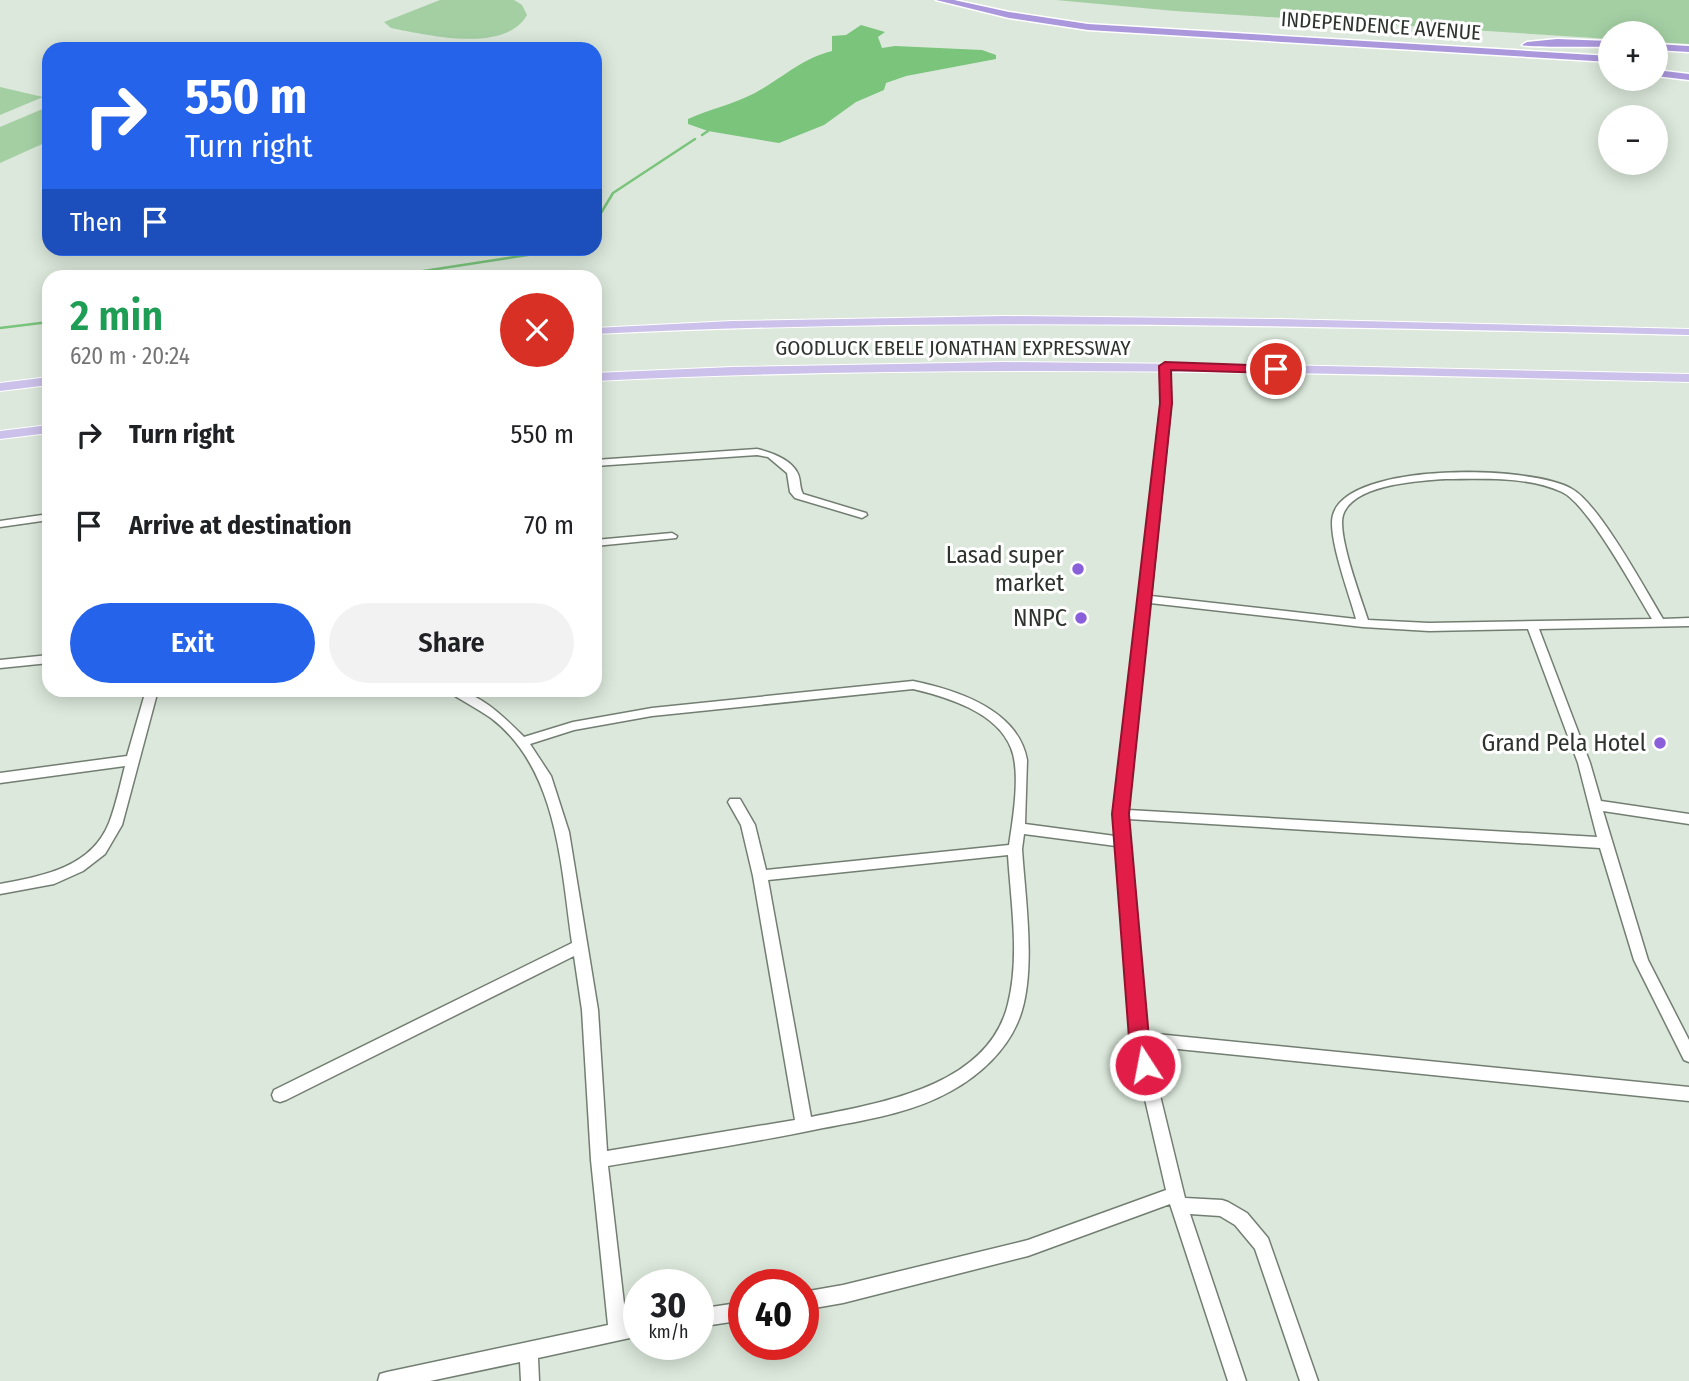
<!DOCTYPE html>
<meta charset="utf-8">
<style>
body{margin:0;font-family:"Fira Sans Condensed",sans-serif;background:#f2f2f2;color:#202124;height:100vh;display:flex;flex-direction:column;font-size:26px;white-space:nowrap}
*{box-sizing:border-box;margin:0}
p{font-size:23px;color:#757577}
.icon{flex:none;width:38px;height:38px;fill:none;stroke:currentColor;stroke-width:2;stroke-linecap:round;stroke-linejoin:round}
.map{position:relative;flex:1;overflow:hidden}
.details{position:absolute;left:42px;top:270px;width:560px;height:427px;display:flex;flex-direction:column;background:#fff;border-radius:21px;box-shadow:0 4px 18px #0003}
.details>*{flex:none}
.hud{position:absolute;left:42px;top:42px;width:560px;height:214px;border-radius:21px;box-shadow:0 4px 18px #0003;background:#2563eb;color:#fff;overflow:hidden}
.fabs{position:absolute;left:1598px;top:21px;display:grid;gap:14px}
.fabs a{display:grid;place-items:center;width:70px;height:70px;border-radius:50%;background:#fff;box-shadow:0 4px 18px #0003;font-size:35px}
.speed{position:absolute;left:623px;top:1269px;display:flex;gap:14px;font-size:35px;font-weight:700;text-align:center}
.speed>*{display:grid;place-content:center;width:91px;height:91px;border-radius:50%;background:#fff;box-shadow:0 4px 18px #0003;line-height:1}
.speed small{font-size:18px;font-weight:400}
.speed .limit{border:10px solid #d22;background:#fff;color:#111}
.pin{position:absolute;display:grid;place-items:center;width:60px;height:60px;color:#fff;margin:-30px;border:4px solid #fff;border-radius:50%;box-shadow:0 2px 7px #0007}
.me{position:absolute;width:77px;margin:-38px;rotate:349deg;stroke-linejoin:round;filter:drop-shadow(0 0 5px #0008)}
.turn{display:flex;align-items:center;gap:24px;height:147px;padding:0 28px;font-size:32px}
.turn .icon{width:91px;height:91px;stroke-width:2.5}
.turn b{display:block;font-size:49px;line-height:60px}
.then{display:flex;align-items:center;height:66px;padding:0 28px;background:#0003;gap:14px;font-size:26px}
.round{display:grid;place-items:center;flex:none;width:74px;height:74px;border-radius:37px;background:#f2f2f2}
.head{display:flex;align-items:center;justify-content:space-between;height:119px;padding:0 28px}
h1{font-size:42px;font-weight:600;line-height:52px;color:#1e9e55}
.primary-button{display:flex;gap:14px;margin-top:auto;padding:14px 28px}
.primary-button a{flex:1;height:80px;border-radius:42px;background:#2563eb;color:#fff;font-size:28px;font-weight:600;line-height:80px;text-align:center}
.primary-button a+a{background:#f2f2f2;color:#202124}
ul{padding:0;list-style:none}
li{display:flex;align-items:center;gap:21px;height:91px;padding:0 28px}
li div{flex:1}
li b{display:block;font-size:26px}
li em{font-style:normal}
.map>svg:first-child{display:block}
</style>
<div class="map">
<svg width="1689" height="1381" viewBox="0 0 1689 1381">
<rect width="100%" height="100%" fill="#dbe8db"/>
<!-- green -->
<g fill="#a4cfa3">
<path d="M440 0H514L522 5 527 15C505 54 427 35 391 28L384 22Z"/>
<path d="M1056 0H1689V44L1656 42V33H1610V39L1175 11Z"/>
<path d="M0 87 43 97 0 115Z"/>
<path d="M45 108 49 109V141L0 163V127Z"/>
</g>
<!-- water -->
<path fill="#7ac47b" d="M861 25 885 32 878 37 882 48 895 46 982 50 996 55V59L906 76 886 83 884 90 856 102 824 125 779 143 708 131 688 124V119C710 109 734 104 755 93 783 78 800 59 832 51V36L846 35Z"/>
<g fill="none" stroke-linecap="round" stroke-linejoin="round">
<!-- stream -->
<g stroke="#7ac47b" stroke-width="2.5">
<path d="M702 135 708 131"/>
<path d="M595 223 613 193 695 139"/>
<path d="M391 276 573 248"/>
<path d="M0 328 49 322"/>
</g>
<!-- minor casing -->
<g stroke="#737e72" stroke-width="3">
<g id="minor">
<path d="M1165 363 1170 366 1171 403 1151 596 1356 619C1350 596 1327 536 1333 515 1348 461 1532 465 1572 489 1599 504 1645 589 1663 619L1689 618V626L1539 629 1590 763 1601 801 1689 814V824L1603 811 1648 960 1689 1040V1062L1684 1060 1634 960 1600 848 1128 819 1133 900 1146 1033 1689 1087V1101L1148 1046 1185 1198 1222 1200 1228 1202 1247 1213 1268 1238 1318 1381H1300L1255 1249 1235 1225 1220 1216 1190 1214 1246 1381H1228L1170 1204 1028 1256 843 1303 803 1310V1292L843 1285 1028 1240 1166 1190 1131 1039 1116 846 1024 834 1022 849C1025 897 1037 974 1019 1019 1007 1050 980 1075 951 1091 912 1113 866 1120 823 1128 752 1143 680 1154 608 1166L626 1321 639 1318V1336L538 1358 539 1381H521L520 1362 430 1381H378L380 1374 387 1372 608 1325 591 1160 582 1010 574 956 286 1100 280 1102 274 1100 272 1095 274 1090 572 943C561 867 558 769 491 718 478 709 463 701 450 693L448 690C478 690 504 717 524 737L573 722 652 708 913 681C956 690 1018 709 1027 760L1025 824 1115 836 1114 814 1161 403 1160 366ZM1445 479C1483 479 1528 476 1562 492 1588 504 1635 591 1652 619L1429 623 1368 620C1361 598 1337 535 1343 515 1353 484 1419 481 1445 479ZM1150 603 1363 627 1429 631 1528 629 1578 763 1597 837 1128 810ZM913 689C947 697 997 712 1011 748 1021 772 1013 819 1009 845L766 870 755 825 740 799H730L728 802 741 825 753 876 795 1120 607 1151 598 1010 569 832 551 776 530 744 574 730 652 716ZM1008 855C1011 903 1020 957 1008 1004 988 1087 880 1103 811 1117L768 880Z"/>
<path d="M757 449C770 452 790 459 797 472 801 478 799 487 803 494L866 513 867 515 862 518 795 498 790 492 787 473 768 457 757 455 595 466V460Z"/>
<path d="M49 514V520L0 527V521Z"/>
<path d="M672 533 677 536 676 538 595 546V540Z"/>
<path d="M49 655V663L0 668V660Z"/>
<path d="M146 690H158L122 825 105 854 83 871 54 884 0 894V884C42 876 91 868 109 823 116 805 120 785 125 766L0 783V773L127 756Z"/>
<path d="M744 1302V1320L698 1327V1309Z"/>
</g>
</g>
<!-- major casing -->
<g stroke="#fff" stroke-width="2">
<g id="major">
<path d="M1005 316 1279 319 1689 329V335C1324 327 960 316 595 334V328L732 321Z"/>
<path d="M1005 362 1278 365 1689 374V382C1324 373 960 363 595 381V373L732 367Z"/>
<path d="M49 377V385L0 391V383Z"/>
<path d="M49 425V433L0 439V431Z"/>
</g>
</g>
<!-- highway casing -->
<g stroke="#fff" stroke-width="3">
<g id="highway">
<path d="M936 0H954L1009 12 1088 24 1610 56V62L1088 30 1009 18Z"/>
<path d="M1557 39 1610 41V47C1596 46 1527 48 1522 45L1527 42Z"/>
<path d="M1656 44 1689 46V52L1656 50Z"/>
<path d="M1656 70 1689 74V80L1656 76Z"/>
</g>
</g>
<!-- minor -->
<use href="#minor" fill="#fff" fill-rule="evenodd"/>
<!-- major -->
<use href="#major" fill="#ccc1ea" fill-rule="evenodd"/>
<!-- highway -->
<use href="#highway" fill="#aa97dc" fill-rule="evenodd"/>
</g>
<!-- route -->
<path fill="#e11d48" stroke="#92132f" stroke-width="2" d="M1165 362 1276 366 1282 369 1276 373 1171 370 1172 403 1129 814 1149 1038 1156 1065 1153 1071 1145 1073 1138 1071 1129 1038 1112 814 1160 403 1159 366Z"/>
<!-- markers -->
<g fill="#8a60da" stroke="#fff" stroke-width="2.5">
<circle cx="1078" cy="569" r="7"/>
<circle cx="1081" cy="618" r="7"/>
<circle cx="1660" cy="743" r="7"/>
</g>
<g text-anchor="middle" stroke-width="6" stroke-linejoin="round" paint-order="stroke">
<!-- far-street labels -->
<g font-size="21" fill="#2e332e" stroke="#fff">
<text transform="translate(1381 26) rotate(4)" y="7">INDEPENDENCE AVENUE</text>
<text x="953" y="355">GOODLUCK EBELE JONATHAN EXPRESSWAY</text>
</g>
<!-- poi labels -->
<g font-size="24" fill="#2e332e" stroke="#fff" text-anchor="end">
<text x="1064" y="563">Lasad super<tspan x="1064" dy="28">market</tspan></text>
<text x="1067" y="626">NNPC</text>
<text x="1646" y="751">Grand Pela Hotel</text>
</g>
</g>
</svg>
<div class="fabs">
<a>+</a>
<a>−</a>
</div>
<div class="speed"><div>30<small>km/h</small></div><div class="limit">40</div></div>
<div class="pin" style="left:1276px;top:369px;background:#d93025"><svg class="icon" aria-label="arrive" viewBox="0 0 24 24"><path d="M6 21V4h12l-3 4 3 4H6"/></svg></div>
<svg class="me" style="left:1145px;top:1065px" viewBox="-20 -20 40 40"><circle r="17" fill="#e11d48" stroke="#fff" stroke-width="3"/><path d="M0-11L8 9 0 5-8 9z" fill="#fff"/></svg>
<div class="hud">
<div class="turn"><svg class="icon" aria-label="right" viewBox="0 0 24 24"><path d="M7 20v-9h11M14 6l5 5-5 5"/></svg><div><b>550 m</b>Turn right</div></div>
<div class="then">Then<svg class="icon" aria-label="arrive" viewBox="0 0 24 24"><path d="M6 21V4h12l-3 4 3 4H6"/></svg></div>
</div>
<section class="details">
<div class="head"><div><h1>2 min</h1><p>620 m · 20:24</p></div><a class="round" style="background:#d93025;color:#fff"><svg class="icon" aria-label="close" viewBox="0 0 24 24"><path d="M6 6l12 12M18 6L6 18"/></svg></a></div>
<ul>
<li><svg class="icon" aria-label="right" viewBox="0 0 24 24"><path d="M7 20v-9h11M14 6l5 5-5 5"/></svg><div><b>Turn right</b></div><em>550 m</em></li>
<li><svg class="icon" aria-label="arrive" viewBox="0 0 24 24"><path d="M6 21V4h12l-3 4 3 4H6"/></svg><div><b>Arrive at destination</b></div><em>70 m</em></li>
</ul>
<div class="primary-button"><a>Exit</a><a>Share</a></div>
</section>
</div>
